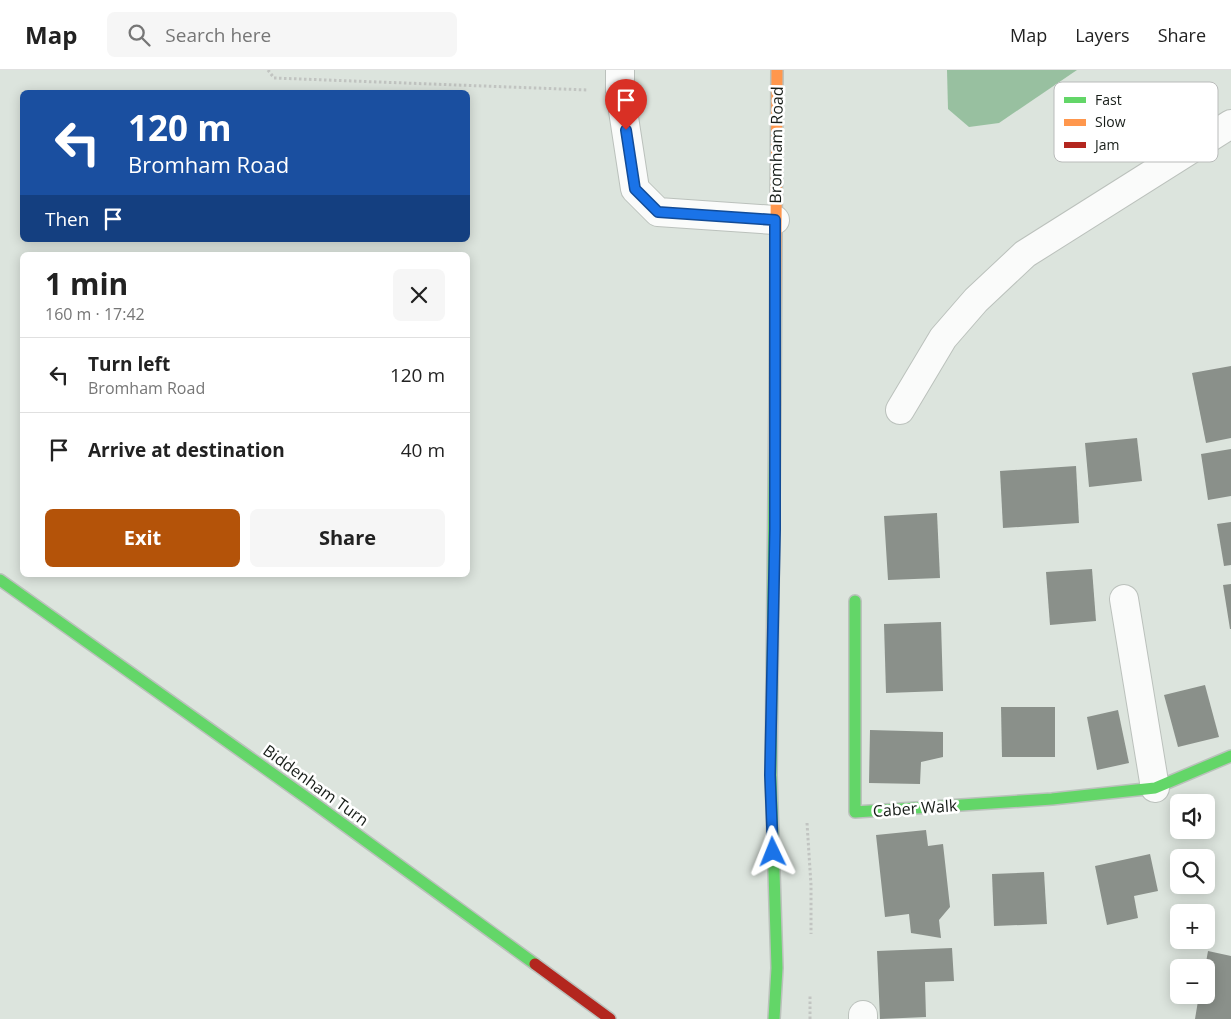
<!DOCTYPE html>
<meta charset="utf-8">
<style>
body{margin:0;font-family:"Open Sans",sans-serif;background:#f6f6f6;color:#222;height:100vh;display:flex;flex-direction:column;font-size:19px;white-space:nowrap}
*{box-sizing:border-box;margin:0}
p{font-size:16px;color:#767676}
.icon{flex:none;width:28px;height:28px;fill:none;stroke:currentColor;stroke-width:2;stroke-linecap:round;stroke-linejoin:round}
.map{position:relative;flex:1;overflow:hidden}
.panel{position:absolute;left:20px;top:182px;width:450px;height:325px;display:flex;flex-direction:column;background:#fff;border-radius:8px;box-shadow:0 2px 12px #0003}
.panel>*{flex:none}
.hud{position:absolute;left:20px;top:20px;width:450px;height:152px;border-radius:8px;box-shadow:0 2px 12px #0003;background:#1a4fa0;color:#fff;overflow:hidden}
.controls{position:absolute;left:1170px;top:724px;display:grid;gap:10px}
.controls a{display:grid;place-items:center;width:45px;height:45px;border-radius:8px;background:#fff;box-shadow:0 2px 12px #0003;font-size:25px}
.pin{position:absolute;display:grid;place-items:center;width:42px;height:42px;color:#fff;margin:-51px -21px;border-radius:50% 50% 50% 0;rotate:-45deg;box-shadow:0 0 5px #0007}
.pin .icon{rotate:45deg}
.me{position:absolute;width:55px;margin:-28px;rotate:358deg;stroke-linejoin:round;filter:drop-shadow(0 0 4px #0008)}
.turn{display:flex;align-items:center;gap:18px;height:105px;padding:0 25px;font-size:22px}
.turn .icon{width:65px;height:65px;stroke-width:2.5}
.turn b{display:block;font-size:35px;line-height:42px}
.then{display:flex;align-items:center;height:48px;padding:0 25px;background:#0003;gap:10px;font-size:19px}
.round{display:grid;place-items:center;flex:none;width:52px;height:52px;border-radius:8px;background:#f6f6f6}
.summary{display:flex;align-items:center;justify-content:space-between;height:85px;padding:0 25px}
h1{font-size:30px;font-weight:700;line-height:38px}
.primary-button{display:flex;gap:10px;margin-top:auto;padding:10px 25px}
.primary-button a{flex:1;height:58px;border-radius:8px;background:#b45309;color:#fff;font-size:20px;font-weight:700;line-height:58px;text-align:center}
.primary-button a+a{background:#f6f6f6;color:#222}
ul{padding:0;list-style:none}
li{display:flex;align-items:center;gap:15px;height:75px;padding:0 25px;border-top:1px solid #e0e0e0}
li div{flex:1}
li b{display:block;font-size:19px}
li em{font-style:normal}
header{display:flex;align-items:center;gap:30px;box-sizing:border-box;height:70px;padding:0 25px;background:#fff;border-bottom:1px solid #e0e0e0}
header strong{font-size:24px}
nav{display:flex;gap:28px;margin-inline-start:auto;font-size:18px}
.search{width:350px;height:45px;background:#f6f6f6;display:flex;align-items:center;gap:12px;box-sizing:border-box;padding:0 18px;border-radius:8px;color:#767676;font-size:19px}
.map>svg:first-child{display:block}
</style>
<header>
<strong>Map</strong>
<div class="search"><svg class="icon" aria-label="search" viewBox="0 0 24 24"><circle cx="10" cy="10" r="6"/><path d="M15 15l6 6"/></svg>Search here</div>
<nav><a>Map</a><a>Layers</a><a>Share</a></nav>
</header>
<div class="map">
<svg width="1231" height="949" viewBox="0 0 1231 949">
<rect width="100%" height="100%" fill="#dce4dd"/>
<!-- water -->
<path fill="#98c0a0" d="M947 0H1077L999 53 969 57 948 39Z"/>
<!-- building -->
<g fill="#8a908a">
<path d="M1231 296V368L1206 373 1192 303Z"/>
<path d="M1137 368 1142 411 1089 417 1085 373Z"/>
<path d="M1231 379V426L1208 430 1201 384Z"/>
<path d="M1076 396 1079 453 1003 458 1000 401Z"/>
<path d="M937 443 940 508 888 510 884 446Z"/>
<path d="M1231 452V495L1224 496 1217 454Z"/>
<path d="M1092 499 1096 551 1050 555 1046 502Z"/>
<path d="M1231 514V559H1230L1223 515Z"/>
<path d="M941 552 943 621 886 623 884 554Z"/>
<path d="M1205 615 1219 667 1178 677 1164 625Z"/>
<path d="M1001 637H1055V687H1002Z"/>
<path d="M1118 640 1129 693 1097 700 1087 647Z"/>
<path d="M870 660 943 662V687L921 692 920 714 869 713Z"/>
<path d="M926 760 928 776 943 774 950 837 939 850 941 868 911 863 909 844 885 847 876 765Z"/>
<path d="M1150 784 1158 821 1134 826 1138 848 1107 855 1095 796Z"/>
<path d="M1044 802 1047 854 994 856 992 804Z"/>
<path d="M952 878 954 911 925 912 926 947 880 949 877 881Z"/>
<path d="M1208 881 1231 886V949H1195L1199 925H1206L1205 898Z"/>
</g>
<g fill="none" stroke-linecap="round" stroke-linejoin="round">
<!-- street casing -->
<g stroke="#bbc1bc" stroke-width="30">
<g id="street">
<path d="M620 0V21L635 119 658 142 775 150"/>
<path d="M900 340 943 268 976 230 1025 184 1231 54"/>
<path d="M1124 529 1155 718"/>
<path d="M863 949V945"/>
</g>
</g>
<!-- fast casing -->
<g stroke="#bbc1bc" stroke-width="14">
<g id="fast">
<path d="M0 510 311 731 535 894"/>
<path d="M855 531V742L1052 729 1155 718 1231 686"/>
<path d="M774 949 777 898 771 705 775 332"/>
</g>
</g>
<!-- slow casing -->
<g stroke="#bbc1bc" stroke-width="14">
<path id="slow" d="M775 332 777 0"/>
</g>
<!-- jam casing -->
<g stroke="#bbc1bc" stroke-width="14">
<path id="jam" d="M535 894 610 949"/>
</g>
<!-- path -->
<g stroke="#c1c4c1" stroke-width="3" stroke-dasharray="2.5 2.5" stroke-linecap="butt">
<path d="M268 0 274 8 588 20"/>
<path d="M807 753 811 815V864"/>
<path d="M810 949V925"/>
</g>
<!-- street -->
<use href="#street" stroke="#fafbfa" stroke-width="28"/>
<!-- fast -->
<use href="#fast" stroke="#63d668" stroke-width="11"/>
<!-- slow -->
<use href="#slow" stroke="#ff974d" stroke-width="11"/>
<!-- jam -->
<use href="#jam" stroke="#b3261e" stroke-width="11"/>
</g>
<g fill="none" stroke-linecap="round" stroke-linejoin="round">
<!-- route casing -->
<g stroke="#114b97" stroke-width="12">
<path id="route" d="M626 60 635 119 658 142 775 150V459L770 705 773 782"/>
</g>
<!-- route -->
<use href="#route" stroke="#1a73e8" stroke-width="9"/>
</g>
<g text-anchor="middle" stroke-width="5" stroke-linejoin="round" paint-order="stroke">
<!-- street labels -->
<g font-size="16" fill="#171d18" stroke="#fff">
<text transform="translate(776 75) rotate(-89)" y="6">Bromham Road</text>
<text transform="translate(316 715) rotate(36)" y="6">Biddenham Turn</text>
<text transform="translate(915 738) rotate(-4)" y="6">Caber Walk</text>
</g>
</g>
<!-- legend -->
<rect x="1054" y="12" width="164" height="80" rx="8" fill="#fff" stroke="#b9bbba" stroke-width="1"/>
<rect x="1064" y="27" width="22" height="6" fill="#63d668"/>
<rect x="1064" y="49" width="22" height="7" fill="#ff974d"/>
<rect x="1064" y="72" width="22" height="6" fill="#b3261e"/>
<g font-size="14" fill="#171d18">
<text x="1095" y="35">Fast</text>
<text x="1095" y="57">Slow</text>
<text x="1095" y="80">Jam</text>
</g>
</svg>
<div class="controls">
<a><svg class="icon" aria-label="sound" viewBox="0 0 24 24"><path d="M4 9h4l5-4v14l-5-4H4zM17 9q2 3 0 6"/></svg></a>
<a><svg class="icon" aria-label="search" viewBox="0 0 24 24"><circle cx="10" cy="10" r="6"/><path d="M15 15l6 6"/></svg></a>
<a>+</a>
<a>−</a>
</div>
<div class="pin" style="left:626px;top:60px;background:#d93025"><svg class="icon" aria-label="arrive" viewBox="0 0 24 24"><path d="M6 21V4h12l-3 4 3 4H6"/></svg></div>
<svg class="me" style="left:773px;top:782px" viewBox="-20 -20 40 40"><path d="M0-17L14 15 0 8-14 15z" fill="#1a73e8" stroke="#fff" stroke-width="4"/></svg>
<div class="hud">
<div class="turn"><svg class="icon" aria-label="left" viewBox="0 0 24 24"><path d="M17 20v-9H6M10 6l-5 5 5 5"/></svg><div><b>120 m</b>Bromham Road</div></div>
<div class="then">Then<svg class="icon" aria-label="arrive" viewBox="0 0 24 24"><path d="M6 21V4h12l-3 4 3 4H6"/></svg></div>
</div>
<section class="panel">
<div class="summary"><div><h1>1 min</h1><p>160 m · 17:42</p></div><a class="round"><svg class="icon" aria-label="close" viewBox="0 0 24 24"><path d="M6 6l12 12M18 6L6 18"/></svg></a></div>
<ul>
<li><svg class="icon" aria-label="left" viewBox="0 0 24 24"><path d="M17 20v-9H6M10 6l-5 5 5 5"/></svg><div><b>Turn left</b><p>Bromham Road</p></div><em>120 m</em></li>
<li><svg class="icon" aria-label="arrive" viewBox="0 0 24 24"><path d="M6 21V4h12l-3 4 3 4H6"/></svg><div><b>Arrive at destination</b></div><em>40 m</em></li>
</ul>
<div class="primary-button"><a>Exit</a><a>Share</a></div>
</section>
</div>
